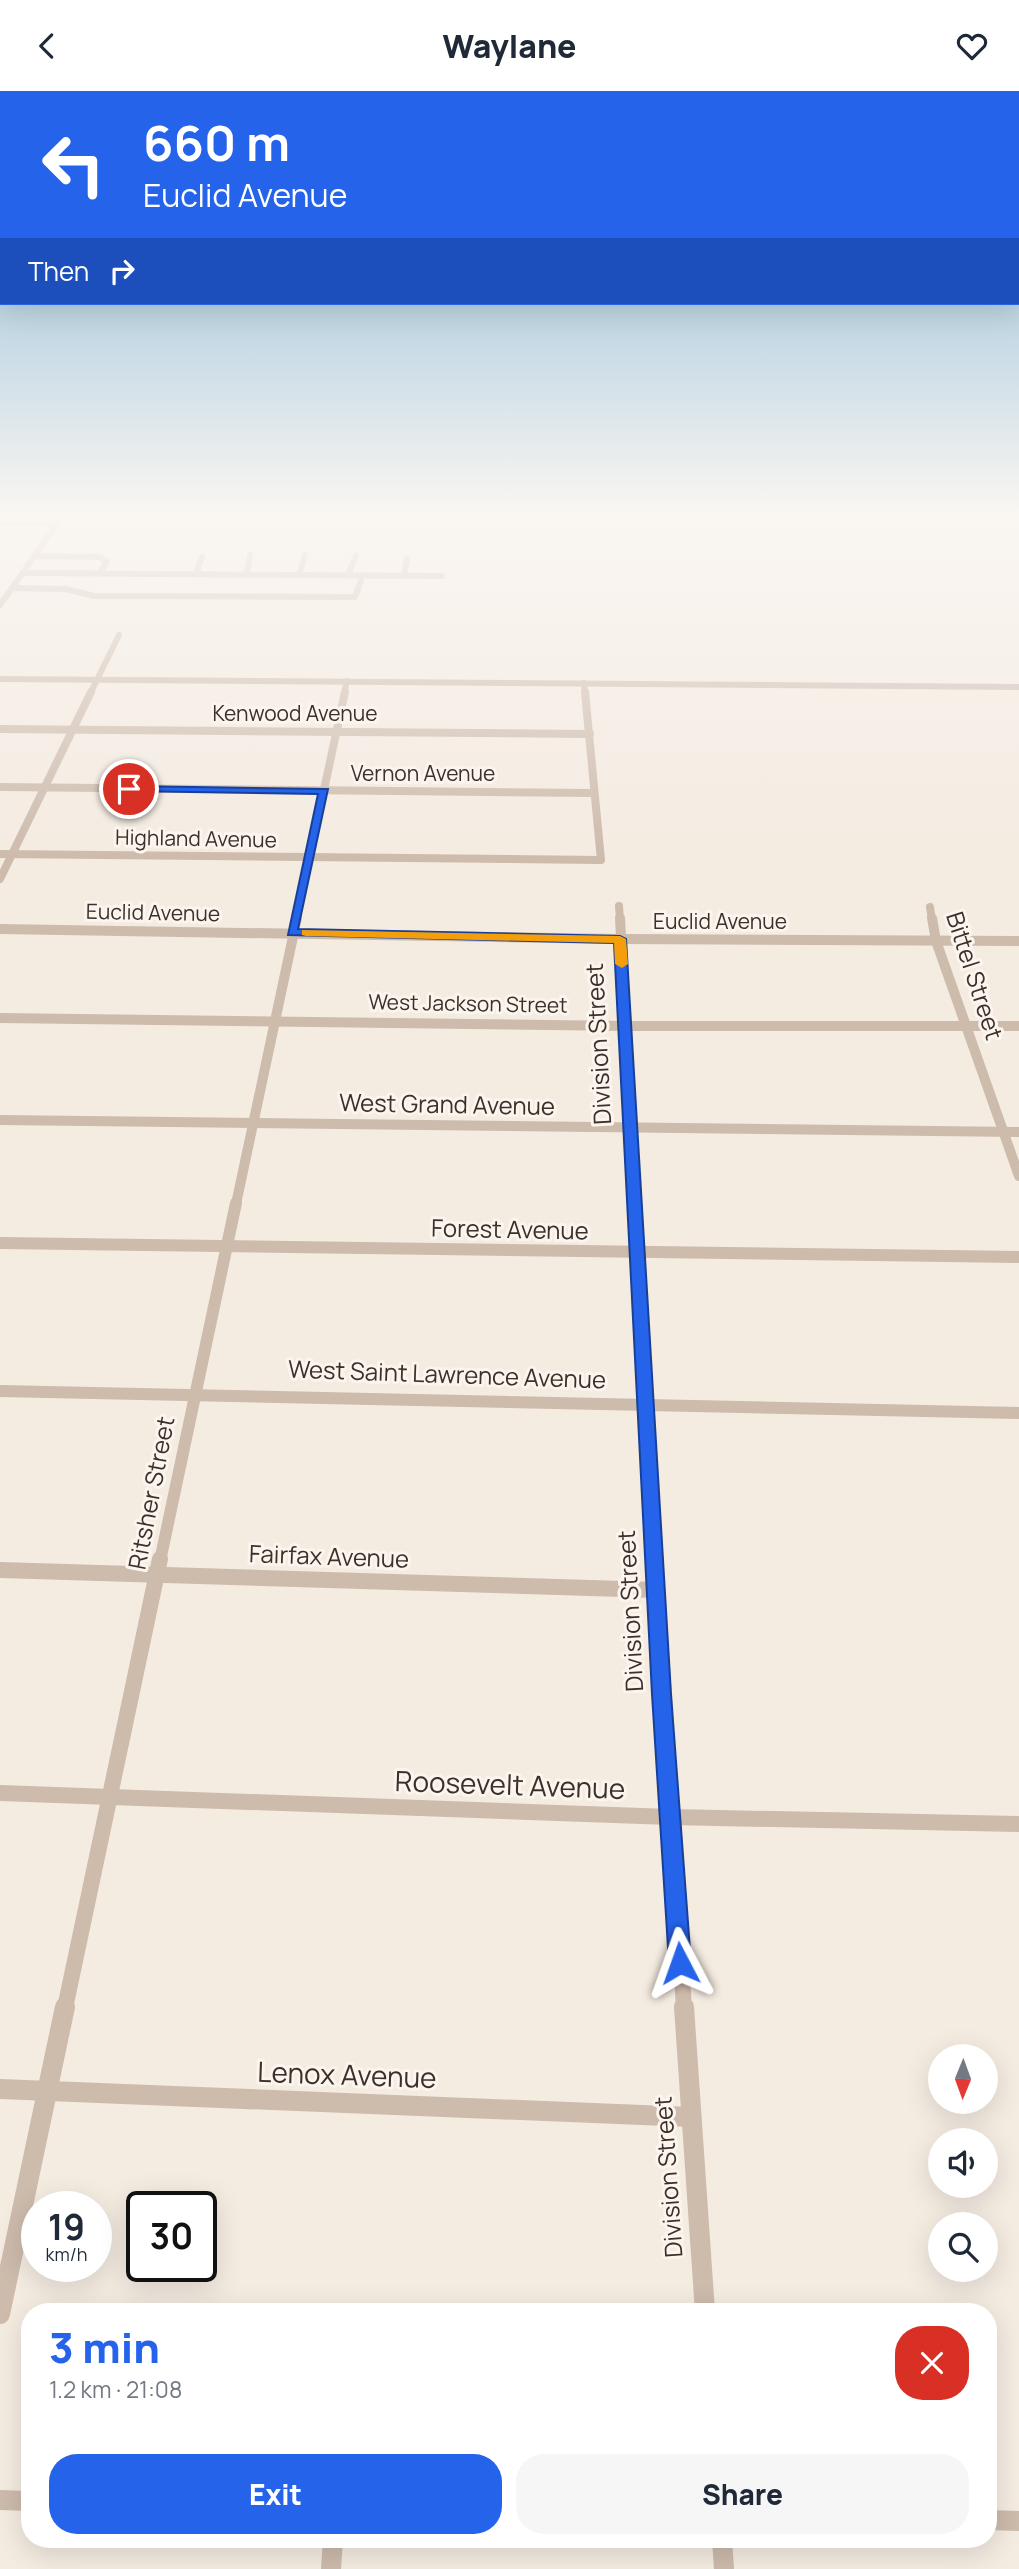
<!DOCTYPE html>
<meta charset="utf-8">
<style>
body{margin:0;font-family:Manrope,sans-serif;background:#f6f6f7;color:#1f2937;height:100vh;display:flex;flex-direction:column;font-size:26px;white-space:nowrap}
*{box-sizing:border-box;margin:0}
p{font-size:23px;color:#747a83}
.icon{flex:none;width:38px;height:38px;fill:none;stroke:currentColor;stroke-width:2;stroke-linecap:round;stroke-linejoin:round}
.map{position:relative;flex:1;overflow:hidden}
.sheet{position:absolute;left:21px;top:2212px;width:976px;height:245px;display:flex;flex-direction:column;background:#fff;border-radius:28px;box-shadow:0 7px 28px #0002}
.sheet>*{flex:none}
.hud{position:absolute;left:0px;top:0px;width:1020px;height:214px;box-shadow:0 7px 28px #0002;background:#2563eb;color:#fff;overflow:hidden}
.needle{width:46px;rotate:181deg}
.buttons{position:absolute;left:928px;top:1953px;display:grid;gap:14px}
.buttons a{display:grid;place-items:center;width:70px;height:70px;border-radius:50%;background:#fff;box-shadow:0 7px 28px #0002;font-size:35px}
.speed{position:absolute;left:21px;top:2100px;display:flex;gap:14px;font-size:35px;font-weight:700;text-align:center}
.speed>*{display:grid;place-content:center;width:91px;height:91px;border-radius:50%;background:#fff;box-shadow:0 7px 28px #0002;line-height:1}
.speed small{font-size:18px;font-weight:400}
.speed .limit{border:4px solid #111;border-radius:10px;background:#fff;color:#111}
.pin{position:absolute;display:grid;place-items:center;width:60px;height:60px;color:#fff;margin:-30px;border:4px solid #fff;border-radius:50%;box-shadow:0 2px 7px #0007}
.me{position:absolute;width:77px;margin:-38px;rotate:356deg;stroke-linejoin:round;filter:drop-shadow(0 0 5px #0008)}
.turn{display:flex;align-items:center;gap:24px;height:147px;padding:0 28px;font-size:32px}
.turn .icon{width:91px;height:91px;stroke-width:2.5}
.turn b{display:block;font-size:49px;line-height:60px}
.then{display:flex;align-items:center;height:66px;padding:0 28px;background:#0003;gap:14px;font-size:26px}
.round{display:grid;place-items:center;flex:none;width:74px;height:74px;border-radius:28px;background:#f6f6f7}
.head{display:flex;align-items:center;justify-content:space-between;height:119px;padding:0 28px}
h1{font-size:42px;font-weight:800;line-height:52px;color:#2563eb}
.action{display:flex;gap:14px;margin-top:auto;padding:14px 28px}
.action a{flex:1;height:80px;border-radius:28px;background:#2563eb;color:#fff;font-size:28px;font-weight:800;line-height:80px;text-align:center}
.action a+a{background:#f6f6f7;color:#1f2937}
header{display:flex;justify-content:space-between;align-items:center;height:91px;padding:0 28px;background:#fff;font-size:32px;font-weight:800}
.map>svg:first-child{display:block}
</style>
<header><svg class="icon" aria-label="back" viewBox="0 0 24 24"><path d="M15 5l-7 7 7 7"/></svg>Waylane<svg class="icon" aria-label="heart" viewBox="0 0 24 24"><path d="M12 20l-8-8c-3-5 5-10 8-4 3-6 11-1 8 4z"/></svg></header>
<div class="map">
<svg width="1019" height="2478" viewBox="0 0 1019 2478">
<rect width="100%" height="100%" fill="#f4ebe1"/>
<g fill="none" stroke-linecap="round" stroke-linejoin="round">
<!-- minor-far5 -->
<g stroke="#cdbbac" stroke-width="6">
<path d="M0 433H57"/>
<path d="M35 465 100 466 107 471 99 482"/>
<path d="M23 482 442 485"/>
<path d="M196 483 202 466"/>
<path d="M247 483 250 464"/>
<path d="M299 484 305 464"/>
<path d="M348 484 356 464"/>
<path d="M404 485 407 467"/>
<path d="M12 497 66 498 94 505 355 506 361 490"/>
<path d="M0 514 57 433 73 421"/>
<path d="M584 592 585 603"/>
<path d="M90 603 119 544"/>
<path d="M344 603 347 590"/>
</g>
<!-- minor-far4 -->
<g stroke="#cdbbac" stroke-width="8">
<path d="M0 638 590 643"/>
<path d="M0 696 593 702"/>
<path d="M0 763 601 769 585 601"/>
<path d="M0 788 91 601"/>
<path d="M619 815 620 829"/>
<path d="M930 816 932 829"/>
<path d="M296 829 345 601"/>
</g>
<!-- minor-far3 -->
<g stroke="#cdbbac" stroke-width="10">
<path d="M620 827 635 1113"/>
<path d="M932 827 936 850 1019 1085"/>
<path d="M0 838 620 848 1019 850"/>
<path d="M0 927 627 935H1019"/>
<path d="M0 1029 1019 1041"/>
<path d="M236 1113 297 827"/>
</g>
<!-- minor-far2 -->
<g stroke="#cdbbac" stroke-width="12">
<path d="M635 1112 655 1470"/>
<path d="M0 1152 1019 1166"/>
<path d="M160 1470 236 1112"/>
</g>
<!-- minor-far1 -->
<g stroke="#cdbbac" stroke-width="16">
<path d="M655 1468 684 1917"/>
<path d="M0 1479 656 1499"/>
<path d="M0 1702 670 1726 1019 1733"/>
<path d="M65 1917 160 1468"/>
</g>
<!-- minor -->
<g stroke="#cdbbac" stroke-width="20">
<path d="M684 1916 705 2221"/>
<path d="M0 1998 691 2026"/>
<path d="M0 2223 65 1916"/>
<path d="M0 2409 30 2410"/>
<path d="M989 2429 1019 2430"/>
<path d="M722 2448 724 2478"/>
<path d="M331 2478 333 2448"/>
</g>
<!-- tertiary -->
<g fill="#cdbbac" fill-rule="evenodd">
<path d="M0 585 1019 593V599L0 591Z"/>
<path d="M0 1294 1019 1316V1328L0 1306Z"/>
</g>
</g>
<!-- sky -->
<linearGradient id="sky" x2="0" y2="1"><stop stop-color="#7eb2d2"/><stop offset="0.55" stop-color="#faf6f2"/><stop offset="1" stop-color="#faf6f2" stop-opacity="0"/></linearGradient>
<rect width="1019" height="768" fill="url(#sky)"/>
<!-- route -->
<path fill="#2563eb" stroke="#184099" stroke-width="2" d="M129 695 328 698 298 838 620 845 626 848 671 1603 691 1872 688 1879 680 1882 672 1879 669 1872 652 1603 614 852 288 844 318 703 125 700 124 698Z"/>
<!-- slow -->
<path fill="#f59e0b" d="M302 839 620 845 626 848 628 873 622 877 615 873 614 852 306 845 302 844Z"/>
<g text-anchor="middle" stroke-width="6" stroke-linejoin="round" paint-order="stroke">
<!-- far-street labels -->
<g font-size="21" fill="#3b302b" stroke="#fbf5ee">
<text x="295" y="630">Kenwood Avenue</text>
<text x="423" y="690">Vernon Avenue</text>
<text transform="translate(196 748) rotate(1)" y="7">Highland Avenue</text>
<text transform="translate(153 822) rotate(1)" y="7">Euclid Avenue</text>
<text x="720" y="838">Euclid Avenue</text>
<text transform="translate(468 913) rotate(1)" y="7">West Jackson Street</text>
</g>
<!-- street labels -->
<g font-size="24" fill="#3b302b" stroke="#fbf5ee">
<text transform="translate(974 885) rotate(72)" y="8">Bittel Street</text>
<text transform="translate(599 953) rotate(-93)" y="8">Division Street</text>
<text transform="translate(447 1014) rotate(1)" y="8">West Grand Avenue</text>
<text transform="translate(510 1139) rotate(1)" y="8">Forest Avenue</text>
<text transform="translate(447 1284) rotate(2)" y="8">West Saint Lawrence Avenue</text>
<text transform="translate(152 1402) rotate(-79)" y="8">Ritsher Street</text>
<text transform="translate(329 1466) rotate(2)" y="8">Fairfax Avenue</text>
<text transform="translate(631 1520) rotate(-93)" y="8">Division Street</text>
<text transform="translate(669 2086) rotate(-94)" y="8">Division Street</text>
</g>
<!-- near-street labels -->
<g font-size="28" fill="#3b302b" stroke="#fbf5ee">
<text transform="translate(510 1694) rotate(2)" y="10">Roosevelt Avenue</text>
<text transform="translate(347 1984) rotate(2)" y="10">Lenox Avenue</text>
</g>
</g>
</svg>
<div class="buttons">
<a><svg class="needle" viewBox="-14 -14 28 28"><path d="M0-13l5 13h-10z" fill="#e53935"/><path d="M0 13l5-13h-10z" fill="#747a83"/></svg></a>
<a><svg class="icon" aria-label="sound" viewBox="0 0 24 24"><path d="M4 9h4l5-4v14l-5-4H4zM17 9q2 3 0 6"/></svg></a>
<a><svg class="icon" aria-label="search" viewBox="0 0 24 24"><circle cx="10" cy="10" r="6"/><path d="M15 15l6 6"/></svg></a>
</div>
<div class="speed"><div>19<small>km/h</small></div><div class="limit">30</div></div>
<div class="pin" style="left:129px;top:698px;background:#d93025"><svg class="icon" aria-label="arrive" viewBox="0 0 24 24"><path d="M6 21V4h12l-3 4 3 4H6"/></svg></div>
<svg class="me" style="left:680px;top:1872px" viewBox="-20 -20 40 40"><path d="M0-17L14 15 0 8-14 15z" fill="#2563eb" stroke="#fff" stroke-width="4"/></svg>
<div class="hud">
<div class="turn"><svg class="icon" aria-label="left" viewBox="0 0 24 24"><path d="M17 20v-9H6M10 6l-5 5 5 5"/></svg><div><b>660 m</b>Euclid Avenue</div></div>
<div class="then">Then<svg class="icon" aria-label="right" viewBox="0 0 24 24"><path d="M7 20v-9h11M14 6l5 5-5 5"/></svg></div>
</div>
<section class="sheet">
<div class="head"><div><h1>3 min</h1><p>1.2 km · 21:08</p></div><a class="round" style="background:#d93025;color:#fff"><svg class="icon" aria-label="close" viewBox="0 0 24 24"><path d="M6 6l12 12M18 6L6 18"/></svg></a></div>
<div class="action"><a>Exit</a><a>Share</a></div>
</section>
</div>
